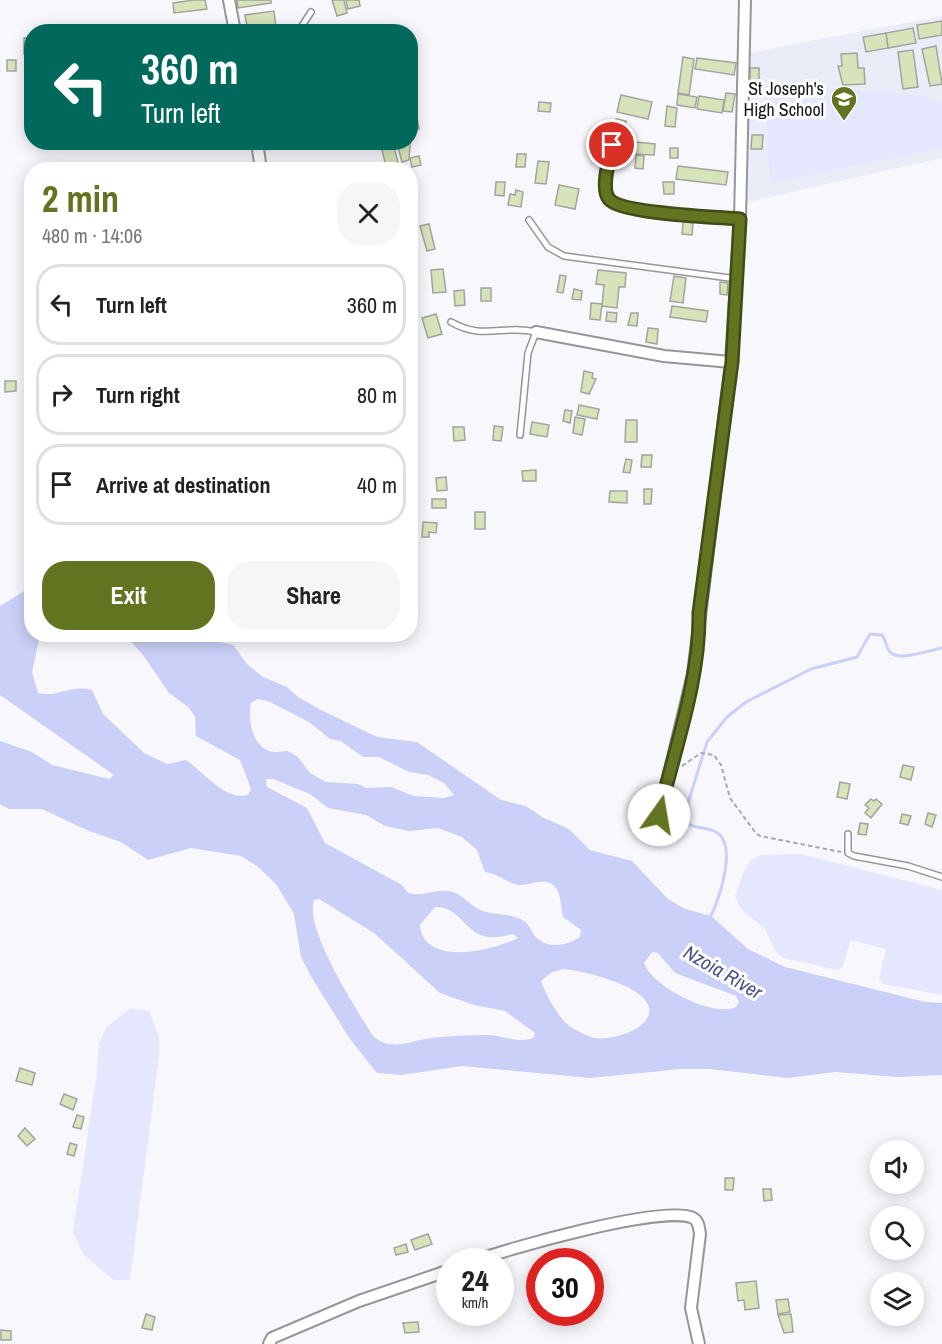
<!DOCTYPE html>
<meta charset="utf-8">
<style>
body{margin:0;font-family:"Archivo Narrow",sans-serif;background:#f6f6f6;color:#222;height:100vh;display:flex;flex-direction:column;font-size:22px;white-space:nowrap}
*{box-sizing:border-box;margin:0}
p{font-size:20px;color:#767676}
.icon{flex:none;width:33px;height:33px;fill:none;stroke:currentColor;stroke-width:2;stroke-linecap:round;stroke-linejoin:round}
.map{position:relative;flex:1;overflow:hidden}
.details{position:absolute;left:24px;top:162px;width:394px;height:480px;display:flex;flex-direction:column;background:#fff;border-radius:24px;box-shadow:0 3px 15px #0003}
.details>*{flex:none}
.top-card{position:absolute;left:24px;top:24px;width:394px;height:126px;border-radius:24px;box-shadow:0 3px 15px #0003;background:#00695c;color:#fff;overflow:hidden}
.buttons{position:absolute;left:870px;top:1140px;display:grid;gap:12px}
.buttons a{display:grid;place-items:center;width:54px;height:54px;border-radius:50%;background:#fff;box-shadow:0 3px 15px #0003;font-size:30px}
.speed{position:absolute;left:436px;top:1248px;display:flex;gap:12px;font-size:30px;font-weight:700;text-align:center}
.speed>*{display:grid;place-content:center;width:78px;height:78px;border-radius:50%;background:#fff;box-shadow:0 3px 15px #0003;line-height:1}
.speed small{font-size:15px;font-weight:400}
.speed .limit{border:9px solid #d22;background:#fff;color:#111}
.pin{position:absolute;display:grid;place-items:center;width:51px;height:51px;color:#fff;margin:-26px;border:3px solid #fff;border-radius:50%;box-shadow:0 2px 6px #0007}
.me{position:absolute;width:66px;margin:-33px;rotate:13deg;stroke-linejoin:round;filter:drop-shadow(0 0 4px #0008)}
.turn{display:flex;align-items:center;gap:21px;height:126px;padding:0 18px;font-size:27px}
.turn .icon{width:78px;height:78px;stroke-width:2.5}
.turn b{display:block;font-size:42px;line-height:51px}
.round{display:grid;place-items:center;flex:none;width:63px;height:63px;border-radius:24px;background:#f6f6f6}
.head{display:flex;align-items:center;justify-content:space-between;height:102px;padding:0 18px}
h1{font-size:36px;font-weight:700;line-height:45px;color:#637421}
.action{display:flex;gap:12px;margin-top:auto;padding:12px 18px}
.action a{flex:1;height:69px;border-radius:24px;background:#637421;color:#fff;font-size:24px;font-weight:700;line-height:69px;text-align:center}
.action a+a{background:#f6f6f6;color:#222}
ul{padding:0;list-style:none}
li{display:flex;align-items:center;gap:18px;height:81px;margin:0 12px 9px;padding:0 6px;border:3px solid #e0e0e0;border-radius:24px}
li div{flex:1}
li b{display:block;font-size:22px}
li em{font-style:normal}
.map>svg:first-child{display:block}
</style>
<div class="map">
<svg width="942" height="1344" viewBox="0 0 942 1344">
<rect width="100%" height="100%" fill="#f7f7fc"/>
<!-- built -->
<path fill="#eaecf8" d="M942 16V158L748 202V53Z"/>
<!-- green -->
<g fill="#e4e7fd">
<path d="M799 88 901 93 930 98 942 104V148L770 183 765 91Z"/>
<path d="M801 854 942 890V995L883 984 879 978 886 949 855 941H850L843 967 837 970 783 958 775 951 765 929 741 909 735 896 743 873 750 861 760 855Z"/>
<path d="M131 1008 149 1011 159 1037V1056L130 1280H114L84 1255 73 1232 97 1072 99 1043 107 1027Z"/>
</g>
<!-- water -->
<path fill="#cad0f8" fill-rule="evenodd" d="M31 587 32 634 40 635 32 672 38 693C57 698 72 684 92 690L103 714 144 753 167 764 186 760C203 771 224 801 248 795L251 789 240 760 196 736 195 716 188 707 169 693 143 655 125 635H189L195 642 215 641 233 645 247 664 263 677 287 687 298 697 321 710 377 737 417 742 501 800 526 806 542 817 569 829 590 850 632 861 668 899 685 909 711 916 748 949 785 967 925 1002 942 1003V1075L897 1077 835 1072 787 1078 710 1069H681L590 1078 462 1066 402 1075 377 1073 350 1039 312 978 301 957 294 914 276 884 257 866 241 856 191 848 148 860 121 842 89 831 42 809H9L0 804V741L32 752 52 765 109 779 114 775 0 695V606ZM257 699 268 701 309 722 330 739 341 741 363 757H379L409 772 428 775 444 783 454 795 444 798 414 796 391 787 366 788 358 784 326 782 310 773 298 757 288 751C282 751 274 753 269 751 251 743 248 720 251 703ZM266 779H273L310 794 328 808 366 815 385 826 409 831 438 828 462 837 477 850 485 872C498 873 509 885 521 885 527 885 534 882 540 882 562 880 560 902 563 917L581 930 580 937C567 946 546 950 534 935 531 931 529 924 524 921 509 912 494 916 480 910 469 905 462 893 449 891 435 889 422 897 408 893L402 885 325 843 307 808 267 787ZM319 899 374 933 440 993 474 1005 505 1011 535 1033 533 1038C518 1044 503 1035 487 1035 469 1035 449 1036 431 1038 409 1041 392 1052 373 1036 357 1010 304 929 314 900ZM435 907C459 906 463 930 484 936 493 939 504 936 513 934L518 938C494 950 424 968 420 925ZM652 952 658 953 675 973 736 996 739 1002 736 1007C714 1018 652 987 644 963ZM564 969C583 971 645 985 649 1008 653 1029 611 1041 595 1038 589 1037 580 1032 574 1029 560 1022 546 995 541 981L552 972Z"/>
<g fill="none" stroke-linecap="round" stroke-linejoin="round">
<!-- stream -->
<path stroke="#cad0f8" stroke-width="3" d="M709 920C718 902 739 846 716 832 705 826 691 830 683 819L707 742 727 717 746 702 811 669 857 657 870 634 882 635C886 640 886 648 890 652 898 662 930 650 942 648"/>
</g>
<!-- building -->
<g fill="#d7e3b9" stroke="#a3a4a0" stroke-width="1.5">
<path d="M194 0H205L207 9 174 13 173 3Z"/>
<path d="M237 0H271V3L238 8Z"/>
<path d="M332 0H344L347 13 337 16Z"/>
<path d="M346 0H359L360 6 348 9Z"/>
<path d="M274 11 276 28 248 32 245 15Z"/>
<path d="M942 21V35L919 39 917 25Z"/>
<path d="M913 28 916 43 888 48 886 33Z"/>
<path d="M886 33 888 48 866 52 863 37Z"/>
<rect x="24" y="38" width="8" height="16"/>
<path d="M936 46 942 84 930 86 922 49Z"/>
<path d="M913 50 918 87 903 89 898 52Z"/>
<path d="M857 53 858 68H864L865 84 843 85 838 66H842L841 54Z"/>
<path d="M683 57 694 59 689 95 678 93Z"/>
<path d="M697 58 736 63 734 75 695 69Z"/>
<rect x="7" y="60" width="9" height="11"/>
<path d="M750 68H759V81L750 80Z"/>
<path d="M726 93 735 94 732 112 723 111Z"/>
<path d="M678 94 697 97 695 108 677 105Z"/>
<path d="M621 95 652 102 648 119 617 112Z"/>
<path d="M699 96 724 100 722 113 697 109Z"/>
<path d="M539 102 551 103 550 112 538 111Z"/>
<path d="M667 106 677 108 675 127 665 126Z"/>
<path d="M411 107H415L419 129 411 131Z"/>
<path d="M616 119 626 121 623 135 613 132Z"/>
<path d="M752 135H763L762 149H751Z"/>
<path d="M370 142H398V143L371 148Z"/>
<path d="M635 142 655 144 654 155 634 154Z"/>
<path d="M410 144 409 160 402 162 398 147Z"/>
<path d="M394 147 399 167 387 170 382 150Z"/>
<rect x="670" y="148" width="8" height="10"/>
<path d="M517 154H526L525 167H516Z"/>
<path d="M636 155 644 156 643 169 635 168Z"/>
<path d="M419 156 421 165 412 167 410 158Z"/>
<path d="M538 161 549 162 546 184 535 183Z"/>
<path d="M678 166 728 172 726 185 676 179Z"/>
<path d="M496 182H505L504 196 495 195Z"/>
<path d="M663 182H674V194H664Z"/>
<path d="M559 185 579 189 575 209 555 205Z"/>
<path d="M516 190 523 192 521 207 508 205 510 194 515 195Z"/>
<path d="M683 222 693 223 692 235 682 234Z"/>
<path d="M429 224 435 249 427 251 420 226Z"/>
<path d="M443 269 446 292 433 293 431 270Z"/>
<path d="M598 270 626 273 625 287H619L617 308 602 306 604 285 596 284Z"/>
<path d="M560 275 566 276 563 293 557 292Z"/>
<path d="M674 276 686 278 683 303 670 301Z"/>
<path d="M720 282 728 283 727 295 720 294Z"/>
<rect x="481" y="288" width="10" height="13"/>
<path d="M574 289 582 291 581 300 572 299Z"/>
<path d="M464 290 465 305 455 306 454 291Z"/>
<path d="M591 303 602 304 600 320 590 319Z"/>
<path d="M672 306 708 311 706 322 670 317Z"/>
<path d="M607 312 617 313 616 322 606 321Z"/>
<path d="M631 313H638L637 326 628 325Z"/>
<path d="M436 314 442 334 428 338 422 318Z"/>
<path d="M648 328 658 329 657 344 646 342Z"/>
<path d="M584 371 593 373 592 378 596 379 589 394 581 392Z"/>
<path d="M5 381H16V391L5 392Z"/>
<path d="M579 405 599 409 597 419 577 415Z"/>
<path d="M565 410 572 411 570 423 563 421Z"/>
<path d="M575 417 585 419 582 435 573 433Z"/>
<path d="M626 420H637V442H625Z"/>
<path d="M532 422 549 425 547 437 530 434Z"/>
<path d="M494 426 503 427 501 441 493 440Z"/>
<path d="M453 427H464L465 440 454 441Z"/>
<path d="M642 455H652L651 467H641Z"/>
<path d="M626 459 632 460 630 473 623 472Z"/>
<path d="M536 470V481H523L522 471Z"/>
<path d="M446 477 447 490 437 491 436 478Z"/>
<path d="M644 489H652L651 504H644Z"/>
<path d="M610 491H627V503L609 502Z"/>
<rect x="432" y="499" width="14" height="9"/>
<rect x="475" y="512" width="10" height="17"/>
<path d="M423 522 437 523 436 533 429 532V537H422Z"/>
<path d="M903 765 914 767 911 780 900 777Z"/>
<path d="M840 782 850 784 847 799 837 797Z"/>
<path d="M871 799 874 801 876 799 882 804 871 818 865 813 869 808 865 805Z"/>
<path d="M928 813 936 815 932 827 925 824Z"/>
<path d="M902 814 911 816 908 825 900 823Z"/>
<path d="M860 823 868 824 866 835 858 834Z"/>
<path d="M20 1068 35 1073 32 1085 16 1081Z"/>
<path d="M64 1094 77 1099 73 1110 60 1104Z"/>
<path d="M77 1115 84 1117 81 1129 73 1127Z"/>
<path d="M25 1128 35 1139 27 1146 18 1136Z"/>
<path d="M70 1143 77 1145 74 1156 67 1154Z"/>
<path d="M725 1178H734L733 1190H725Z"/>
<path d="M763 1189H771L772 1200 764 1201Z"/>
<path d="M428 1234 432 1244 415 1250 411 1240Z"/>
<path d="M406 1244 408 1252 396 1255 394 1248Z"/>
<path d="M756 1281 759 1308 745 1310 744 1300 738 1301 736 1283Z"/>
<path d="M788 1299 790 1312 778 1314 776 1300Z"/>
<path d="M146 1314 155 1317 152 1330 142 1328Z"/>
<path d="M791 1314 793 1332 784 1333 778 1315Z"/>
<path d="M418 1322 419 1332 405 1333 403 1323Z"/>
<path d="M1 1330 11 1331V1340H1Z"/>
</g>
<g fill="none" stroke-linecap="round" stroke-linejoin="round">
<!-- lane casing -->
<g stroke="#95959a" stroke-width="8">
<g id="lane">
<path d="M298 32 311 12"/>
<path d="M612 145C610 158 600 188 609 199 620 214 718 217 740 219"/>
<path d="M372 170 379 168"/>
<path d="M529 220 548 247 564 256 737 279"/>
<path d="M451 322C484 341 503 324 536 332L528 353 520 435"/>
<path d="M848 834V853L854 856 908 866 942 877"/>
</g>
</g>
<!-- street casing -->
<g stroke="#95959a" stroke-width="14">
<g id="street">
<path d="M229 0 235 32"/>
<path d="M257 142 261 170"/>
<path d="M536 332 664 356 731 362"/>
<path d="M659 815 693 674 731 362 740 219 745 0"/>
<path d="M472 1262C506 1249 664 1204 693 1218 699 1221 699 1229 700 1234L691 1308 699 1344"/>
<path d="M269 1344 272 1338 359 1301 450 1270"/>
</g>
</g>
<!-- path -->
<path stroke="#a9a9ad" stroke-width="2" stroke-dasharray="4.5 3" stroke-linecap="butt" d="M682 766 701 753 714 755 721 765 730 798 755 832 760 836 841 852"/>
<!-- lane -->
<use href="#lane" stroke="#fff" stroke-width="5"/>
<!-- street -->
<use href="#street" stroke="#fff" stroke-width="10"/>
</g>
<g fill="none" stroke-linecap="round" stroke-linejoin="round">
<!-- route casing -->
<g stroke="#404b15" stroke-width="15">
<path id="route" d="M612 145C610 158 600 188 609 199 620 214 718 217 740 219L732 362 699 613C700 681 674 750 659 815"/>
</g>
<!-- route -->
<use href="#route" stroke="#637421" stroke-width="10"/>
</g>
<!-- icons -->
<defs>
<g id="school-pin" transform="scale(1.35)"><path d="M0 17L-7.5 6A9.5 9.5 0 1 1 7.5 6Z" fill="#637421" stroke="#fff"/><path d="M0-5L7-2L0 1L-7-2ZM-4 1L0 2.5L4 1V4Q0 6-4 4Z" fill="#fff"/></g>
</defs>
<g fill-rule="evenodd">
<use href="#school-pin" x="844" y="99"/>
</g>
<g text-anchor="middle" stroke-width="6" stroke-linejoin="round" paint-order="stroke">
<!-- poi labels -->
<g font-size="18" fill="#141416" stroke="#fff" text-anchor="end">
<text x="824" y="95">St Joseph's<tspan x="824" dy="21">High School</tspan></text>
</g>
<!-- water labels -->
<g font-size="20" font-style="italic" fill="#4c5186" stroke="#fff">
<text transform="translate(723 972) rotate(30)" y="7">Nzoia River</text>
</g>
</g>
</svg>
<div class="buttons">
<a><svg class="icon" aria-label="sound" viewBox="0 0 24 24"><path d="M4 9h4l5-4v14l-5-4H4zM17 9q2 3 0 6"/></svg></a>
<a><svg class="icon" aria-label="search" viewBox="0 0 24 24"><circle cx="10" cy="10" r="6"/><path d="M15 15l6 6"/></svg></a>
<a><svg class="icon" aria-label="layers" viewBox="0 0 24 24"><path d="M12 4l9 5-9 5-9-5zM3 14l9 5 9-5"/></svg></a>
</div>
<div class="speed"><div>24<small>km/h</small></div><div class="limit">30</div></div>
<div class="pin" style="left:612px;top:145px;background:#d93025"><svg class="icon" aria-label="arrive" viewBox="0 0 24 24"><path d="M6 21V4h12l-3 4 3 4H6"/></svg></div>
<svg class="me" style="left:659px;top:815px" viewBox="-20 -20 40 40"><circle r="19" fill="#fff"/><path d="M0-13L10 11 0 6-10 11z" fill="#637421"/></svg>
<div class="top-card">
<div class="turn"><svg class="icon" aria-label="left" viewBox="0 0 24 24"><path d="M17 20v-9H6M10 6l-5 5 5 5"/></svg><div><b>360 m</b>Turn left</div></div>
</div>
<section class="details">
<div class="head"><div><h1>2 min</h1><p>480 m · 14:06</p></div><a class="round"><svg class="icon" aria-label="close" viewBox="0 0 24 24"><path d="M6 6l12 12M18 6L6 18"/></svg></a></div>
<ul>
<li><svg class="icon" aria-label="left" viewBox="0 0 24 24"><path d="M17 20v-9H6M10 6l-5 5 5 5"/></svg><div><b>Turn left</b></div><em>360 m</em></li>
<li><svg class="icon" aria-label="right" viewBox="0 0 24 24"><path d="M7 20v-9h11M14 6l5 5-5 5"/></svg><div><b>Turn right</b></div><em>80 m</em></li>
<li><svg class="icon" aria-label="arrive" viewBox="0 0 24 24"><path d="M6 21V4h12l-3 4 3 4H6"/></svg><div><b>Arrive at destination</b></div><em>40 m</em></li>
</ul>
<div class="action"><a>Exit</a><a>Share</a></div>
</section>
</div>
